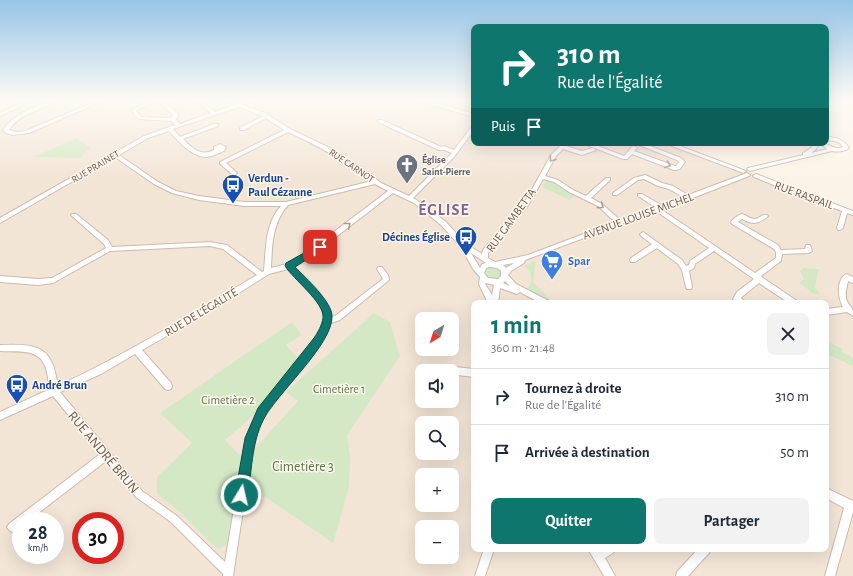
<!DOCTYPE html>
<html lang="fr">
<meta charset="utf-8">
<style>
body{margin:0;font-family:"Alegreya Sans",sans-serif;background:#f2f2f3;color:#1f2937;height:100vh;display:flex;flex-direction:column;font-size:15px;white-space:nowrap}
*{box-sizing:border-box;margin:0}
p{font-size:13px;color:#747a83}
.icon{flex:none;width:22px;height:22px;fill:none;stroke:currentColor;stroke-width:2;stroke-linecap:round;stroke-linejoin:round}
.map{position:relative;flex:1;overflow:hidden}
.sheet{position:absolute;left:471px;top:300px;width:358px;height:252px;display:flex;flex-direction:column;background:#fff;border-radius:8px;box-shadow:0 4px 16px #0002}
.sheet>*{flex:none}
.hud{position:absolute;left:471px;top:24px;width:358px;height:122px;border-radius:8px;box-shadow:0 4px 16px #0002;background:#0f766e;color:#fff;overflow:hidden}
.needle{width:26px;rotate:218deg}
.fabs{position:absolute;left:415px;top:312px;display:grid;gap:8px}
.fabs a{display:grid;place-items:center;width:44px;height:44px;border-radius:8px;background:#fff;box-shadow:0 4px 16px #0002;font-size:20px}
.speed{position:absolute;left:12px;top:512px;display:flex;gap:8px;font-size:20px;font-weight:700;text-align:center}
.speed>*{display:grid;place-content:center;width:52px;height:52px;border-radius:50%;background:#fff;box-shadow:0 4px 16px #0002;line-height:1}
.speed small{font-size:10px;font-weight:400}
.speed .limit{border:6px solid #d22;background:#fff;color:#111}
.pin{position:absolute;display:grid;place-items:center;width:34px;height:34px;color:#fff;margin:-17px;border-radius:8px;box-shadow:0 2px 6px #0006}
.me{position:absolute;width:44px;margin:-22px;rotate:9deg;stroke-linejoin:round;filter:drop-shadow(0 0 3px #0008)}
.turn{display:flex;align-items:center;gap:14px;height:84px;padding:0 20px;font-size:18px}
.turn .icon{width:52px;height:52px;stroke-width:2.5}
.turn b{display:block;font-size:28px;line-height:34px}
.then{display:flex;align-items:center;height:38px;padding:0 20px;background:#0003;gap:8px;font-size:15px}
.round{display:grid;place-items:center;flex:none;width:42px;height:42px;border-radius:8px;background:#f2f2f3}
.head{display:flex;align-items:center;justify-content:space-between;height:68px;padding:0 20px}
h1{font-size:24px;font-weight:700;line-height:30px;color:#0f766e}
.cta{display:flex;gap:8px;margin-top:auto;padding:8px 20px}
.cta a{flex:1;height:46px;border-radius:8px;background:#0f766e;color:#fff;font-size:16px;font-weight:700;line-height:46px;text-align:center}
.cta a+a{background:#f2f2f3;color:#1f2937}
ul{padding:0;list-style:none}
li{display:flex;align-items:center;gap:12px;height:56px;padding:0 20px;border-top:1px solid #e0e1e3}
li div{flex:1}
li b{display:block;font-size:15px}
li em{font-style:normal}
.map>svg:first-child{display:block}
</style>
<div class="map">
<svg width="853" height="576" viewBox="0 0 853 576">
<rect width="100%" height="100%" fill="#fbf3e7"/>
<!-- residential -->
<path fill="#f2e5d6" fill-rule="evenodd" d="M23 100H474V143H672L853 210V576H0V111ZM474 303H826V549H474ZM422 319H452V349H422ZM302 335 286 345 299 360 180 399ZM422 371H452V401H422ZM422 423H452V453H422ZM422 475H452V505H422ZM21 521H55V555H21ZM81 521H115V555H81ZM422 527H452V557H422Z"/>
<!-- green -->
<g fill="#d5e8c6">
<path d="M77 138 90 148 80 158 33 157Z"/>
<path d="M549 180 575 195 570 200 542 187 546 181Z"/>
<path d="M536 260 533 282 551 300 527 289 532 282 530 272 524 266Z"/>
<path d="M489 267C494 267 498 267 501 271L500 277 496 280 488 279 484 273 485 269Z"/>
<path d="M803 268 819 269 815 287 820 294H813L809 290 799 283 804 279 800 271Z"/>
<path d="M374 313 390 322 400 356 347 435 350 455 349 487 333 543 246 484 255 448 298 401 286 392Z"/>
<path d="M292 322 302 335 286 345 299 359 261 409 225 440 242 458 243 462 230 541 220 549 213 545 180 512 157 494V477L192 443 160 413Z"/>
<path d="M826 341 843 349 842 352 853 358V366L827 354Z"/>
</g>
<g fill="none" stroke-linecap="round" stroke-linejoin="round">
<!-- minor casing -->
<g stroke="#ccbbae" stroke-width="2">
<g id="minor">
<path d="M27 100H32L0 116V113Z"/>
<path d="M52 100H57C43 110 19 113 9 130L16 132 25 131 100 100H105L29 133 13 135 6 133 3 130C13 114 35 107 52 100Z"/>
<path d="M153 100H163L178 114V115L176 120 180 124 211 113 196 100H200L215 112 234 105 223 101V100C229 100 234 103 239 103 244 103 249 100 255 100V101L243 105 265 113 290 129 332 149 366 171 381 183 409 196 452 153 444 150H439L378 122V120H382L441 147 444 146 454 150 472 126 474 125V130L454 157 413 198 418 201 445 221 465 243 482 254 483 250 525 202 551 155 563 143H569L566 146 582 151 593 148 596 150 582 155 563 149 556 156 545 176 558 180 573 190 586 196 606 178H610V180L591 198 602 204 620 220 655 207 638 196V194H642L661 205 683 197 669 189 658 186 644 179 638 180 617 195H613V193L634 178 645 175 662 183 673 186 688 195 747 173 750 175 749 176 662 210 755 273 776 258V252L774 249 732 224 731 222C733 219 738 215 742 214 746 215 750 219 755 219 760 218 762 214 767 215L768 216 767 217C758 224 753 225 742 219L738 222 778 245 781 250 805 249 806 245H810L812 251 809 253 782 254 781 261 761 276 763 278 797 301 798 303H789L759 283 743 296 741 298 747 303H737L733 299 737 292 754 279 714 251 695 264 694 268 689 271 692 287 691 289H687L686 287 682 270 678 264 657 248 635 262H631L630 260 631 258 652 244 641 236 640 234 643 232 682 260 686 266 689 265 690 261 709 248 656 211 525 260 524 263 511 271 508 275 516 284 549 301 550 303H540L520 292 517 294 500 288 498 303H488L479 284 480 277 473 269 461 247 441 225 414 203 393 193 306 260 294 267C308 280 328 297 331 317L335 316 383 279 377 269 378 267H382L388 275 389 280 340 320 331 323 321 343 265 415 254 438 233 576H223V574L171 522 136 497 106 461 28 521H21V526L12 532 9 530 7 527 9 524 100 454 53 396 0 420V412L50 389C48 381 48 371 44 364 37 348 14 352 0 351V345C18 345 42 342 51 361 55 368 56 377 58 386 127 354 192 314 257 275L223 249 210 246 110 251 53 283 38 285 0 282V276L38 279 52 278 106 248 104 244 72 216 71 215 72 214H76L108 240 112 247 210 242 227 245 262 272 264 271C266 249 265 223 281 206H244L199 200 172 193 154 184 115 157 0 223V218L144 136 175 125 172 121 138 119 131 110ZM156 102H160L173 115 171 118 141 117 136 110ZM239 107 263 116 240 128V130H244L266 118 284 130 220 162V164L232 174 234 175 237 173 226 163 288 132C318 146 345 160 372 181L286 202H244L199 196 176 191 158 182 119 155 148 138 169 131C178 141 191 156 205 157 212 157 218 153 224 151L226 147 220 144 214 147V150C201 157 192 148 183 139L218 126V124H214L180 137 173 129ZM543 179 554 182 569 192 598 206 615 222 528 255 495 262 488 258V253L529 204ZM375 184 388 191 302 256 287 264 271 268C272 246 272 223 288 205ZM471 253 486 263 482 264 480 268ZM514 263 506 268 503 265ZM490 267 497 268 501 271V276L498 279 488 278 484 273 486 268ZM288 269C298 279 325 303 324 319 324 326 319 333 315 339L259 409 246 438 225 562 177 516 142 491 60 392 101 374 135 354 165 389 168 390 171 389 172 386 171 383 142 350 202 316 269 274ZM505 281 510 286 503 283ZM486 283 494 285 492 295 485 284Z"/>
<path d="M419 100H425L474 114V117L419 101Z"/>
<path d="M455 100H460L474 106V109L455 101Z"/>
<path d="M826 137C836 137 844 139 849 148 844 152 838 152 832 151L750 171 747 169 748 168 803 155V153L812 147 813 143H819L816 149 811 153 827 149 820 143C829 143 834 151 843 147 840 141 833 140 826 141Z"/>
<path d="M582 143H590L624 156 632 147 634 146 637 148 634 151 675 166H676L679 162 677 160 634 143H642L681 158 685 162 680 169 674 170 632 154 627 159H623Z"/>
<path d="M664 143H672L746 171 743 173 741 172Z"/>
<path d="M756 174 853 211V215L847 213 843 228 840 230H838L837 228 842 211 801 196 754 177 753 176Z"/>
<path d="M846 274 853 277V283L848 281C847 287 844 295 847 301 851 309 853 306 853 316L847 312 826 315V309L843 307C838 298 836 280 846 274Z"/>
<path d="M455 367 474 369V377L457 375 455 381 452 382V371H451L452 368Z"/>
<path d="M826 488 853 501V512L835 576H825L844 508 826 498Z"/>
<path d="M484 549H494L485 576H475Z"/>
<path d="M588 549H614L613 553 605 558 615 576H604Z"/>
<path d="M698 549H710L709 553 688 576H676L677 572Z"/>
</g>
</g>
<!-- minor -->
<use href="#minor" fill="#fff" fill-rule="evenodd"/>
</g>
<!-- one-way arrows -->
<defs><path id="oneway-chevron" d="M-2-3.5L2.5 0L-2 3.5" fill="none" stroke-width="1.6" stroke-linecap="round" stroke-linejoin="round"/></defs>
<g stroke="#ab9c94">
<use href="#oneway-chevron" transform="translate(552 159) rotate(126)"/>
<use href="#oneway-chevron" transform="translate(668 165) rotate(20)"/>
<use href="#oneway-chevron" transform="translate(601 206) rotate(36)"/>
<use href="#oneway-chevron" transform="translate(348 225) rotate(-38)"/>
</g>
<!-- sky -->
<linearGradient id="sky" x2="0" y2="1"><stop stop-color="#97c5e6"/><stop offset="0.56" stop-color="#fdfaf4"/><stop offset="1" stop-color="#fdfaf4" stop-opacity="0"/></linearGradient>
<rect width="853" height="180" fill="url(#sky)"/>
<!-- route -->
<path fill="#0f766e" stroke="#0a4d48" d="M320 244 323 245 325 247 323 249 295 267C305 278 333 302 332 317 332 344 281 390 266 415 252 438 252 468 248 495L246 499 241 501 237 499 235 495 245 438 258 408 314 338C318 332 322 325 323 318 325 303 293 279 285 266L286 263Z"/>
<!-- icons -->
<defs>
<g id="church-pin" transform="scale(1.15)"><path d="M0 17L-7.5 6A9.5 9.5 0 1 1 7.5 6Z" fill="#6b7280" stroke="#fef7ed"/><path d="M-1.2-6h2.4v3.5h3.3v2.4h-3.3V6h-2.4V-.1h-3.3v-2.4h3.3Z" fill="#fff"/></g>
<g id="bus-pin" transform="scale(1.15)"><path d="M0 17L-7.5 6A9.5 9.5 0 1 1 7.5 6Z" fill="#1a4fb4" stroke="#fef7ed"/><path d="M-5-6H5V4H4V6H2V4H-2V6H-4V4H-5ZM-3.5-4V0h7V-4ZM-3.5 1.2v1.5H-2V1.2ZM2 1.2v1.5H3.5V1.2Z" fill="#fff"/></g>
<g id="supermarket-pin" transform="scale(1.15)"><path d="M0 17L-7.5 6A9.5 9.5 0 1 1 7.5 6Z" fill="#3f7fe0" stroke="#fef7ed"/><path d="M-6-5.5h2.5l.6 2H6L4.5 2H-2.5L-4.4-4H-6ZM-1.5 3.2a1.3 1.3 0 1 0 .1 0ZM3 3.2a1.3 1.3 0 1 0 .1 0Z" fill="#fff"/></g>
</defs>
<g fill-rule="evenodd">
<use href="#church-pin" x="407" y="165"/>
<use href="#bus-pin" x="233" y="185"/>
<use href="#bus-pin" x="466" y="237"/>
<use href="#supermarket-pin" x="552" y="261"/>
<use href="#bus-pin" x="17" y="385"/>
</g>
<g text-anchor="middle" stroke-width="3" stroke-linejoin="round" paint-order="stroke">
<!-- far-worship labels -->
<g font-size="10" font-weight="bold" fill="#5b616d" stroke="#fef7ed" text-anchor="start">
<text x="422" y="163">Église<tspan x="422" dy="12">Saint-Pierre</tspan></text>
</g>
<!-- far-street labels -->
<g font-size="10" fill="#735a4d" stroke="#fef7ed">
<text transform="translate(352 165) rotate(34)" y="4">RUE CARNOT</text>
<text transform="translate(95 166) rotate(-31)" y="4">RUE PRAINET</text>
</g>
<!-- transit labels -->
<g font-size="12" font-weight="bold" fill="#164399" stroke="#fef7ed" text-anchor="start">
<text x="248" y="182">Verdun -<tspan x="248" dy="14">Paul Cézanne</tspan></text>
<text x="450" y="241" text-anchor="end">Décines Église</text>
<text x="32" y="389">André Brun</text>
</g>
<!-- street labels -->
<g font-size="12" fill="#735a4d" stroke="#fef7ed">
<text transform="translate(804 195) rotate(20)" y="4">RUE RASPAIL</text>
<text transform="translate(638 216) rotate(-20)" y="4">AVENUE LOUISE MICHEL</text>
<text transform="translate(511 220) rotate(-54)" y="4">RUE GAMBETTA</text>
<text transform="translate(201 312) rotate(-31)" y="4">RUE DE L'ÉGALITÉ</text>
</g>
<!-- shop labels -->
<g font-size="12" font-weight="bold" fill="#366cbe" stroke="#fef7ed" text-anchor="start">
<text x="568" y="265">Spar</text>
</g>
<!-- park labels -->
<g font-size="12" fill="#567846" stroke="#fef7ed">
<text x="339" y="393">Cimetière 1</text>
<text x="228" y="404">Cimetière 2</text>
</g>
<!-- near-street labels -->
<g font-size="14" fill="#735a4d" stroke="#fef7ed">
<text transform="translate(104 452) rotate(50)" y="5">RUE ANDRÉ BRUN</text>
</g>
<!-- near-park labels -->
<g font-size="14" fill="#567846" stroke="#fef7ed">
<text x="303" y="471">Cimetière 3</text>
</g>
<!-- district labels -->
<g font-size="16" font-weight="bold" letter-spacing="1" fill="#80658f" stroke="#fef7ed">
<text x="444" y="215">ÉGLISE</text>
</g>
</g>
</svg>
<div class="fabs">
<a><svg class="needle" viewBox="-14 -14 28 28"><path d="M0-13l5 13h-10z" fill="#e53935"/><path d="M0 13l5-13h-10z" fill="#747a83"/></svg></a>
<a><svg class="icon" aria-label="sound" viewBox="0 0 24 24"><path d="M4 9h4l5-4v14l-5-4H4zM17 9q2 3 0 6"/></svg></a>
<a><svg class="icon" aria-label="search" viewBox="0 0 24 24"><circle cx="10" cy="10" r="6"/><path d="M15 15l6 6"/></svg></a>
<a>+</a>
<a>−</a>
</div>
<div class="speed"><div>28<small>km/h</small></div><div class="limit">30</div></div>
<div class="pin" style="left:320px;top:247px;background:#d93025"><svg class="icon" aria-label="arrive" viewBox="0 0 24 24"><path d="M6 21V4h12l-3 4 3 4H6"/></svg></div>
<svg class="me" style="left:241px;top:495px" viewBox="-20 -20 40 40"><circle r="17" fill="#0f766e" stroke="#fff" stroke-width="3"/><path d="M0-11L8 9 0 5-8 9z" fill="#fff"/></svg>
<div class="hud">
<div class="turn"><svg class="icon" aria-label="right" viewBox="0 0 24 24"><path d="M7 20v-9h11M14 6l5 5-5 5"/></svg><div><b>310 m</b>Rue de l'Égalité</div></div>
<div class="then">Puis<svg class="icon" aria-label="arrive" viewBox="0 0 24 24"><path d="M6 21V4h12l-3 4 3 4H6"/></svg></div>
</div>
<section class="sheet">
<div class="head"><div><h1>1 min</h1><p>360 m · 21:48</p></div><a class="round"><svg class="icon" aria-label="close" viewBox="0 0 24 24"><path d="M6 6l12 12M18 6L6 18"/></svg></a></div>
<ul>
<li><svg class="icon" aria-label="right" viewBox="0 0 24 24"><path d="M7 20v-9h11M14 6l5 5-5 5"/></svg><div><b>Tournez à droite</b><p>Rue de l'Égalité</p></div><em>310 m</em></li>
<li><svg class="icon" aria-label="arrive" viewBox="0 0 24 24"><path d="M6 21V4h12l-3 4 3 4H6"/></svg><div><b>Arrivée à destination</b></div><em>50 m</em></li>
</ul>
<div class="cta"><a>Quitter</a><a>Partager</a></div>
</section>
</div>
